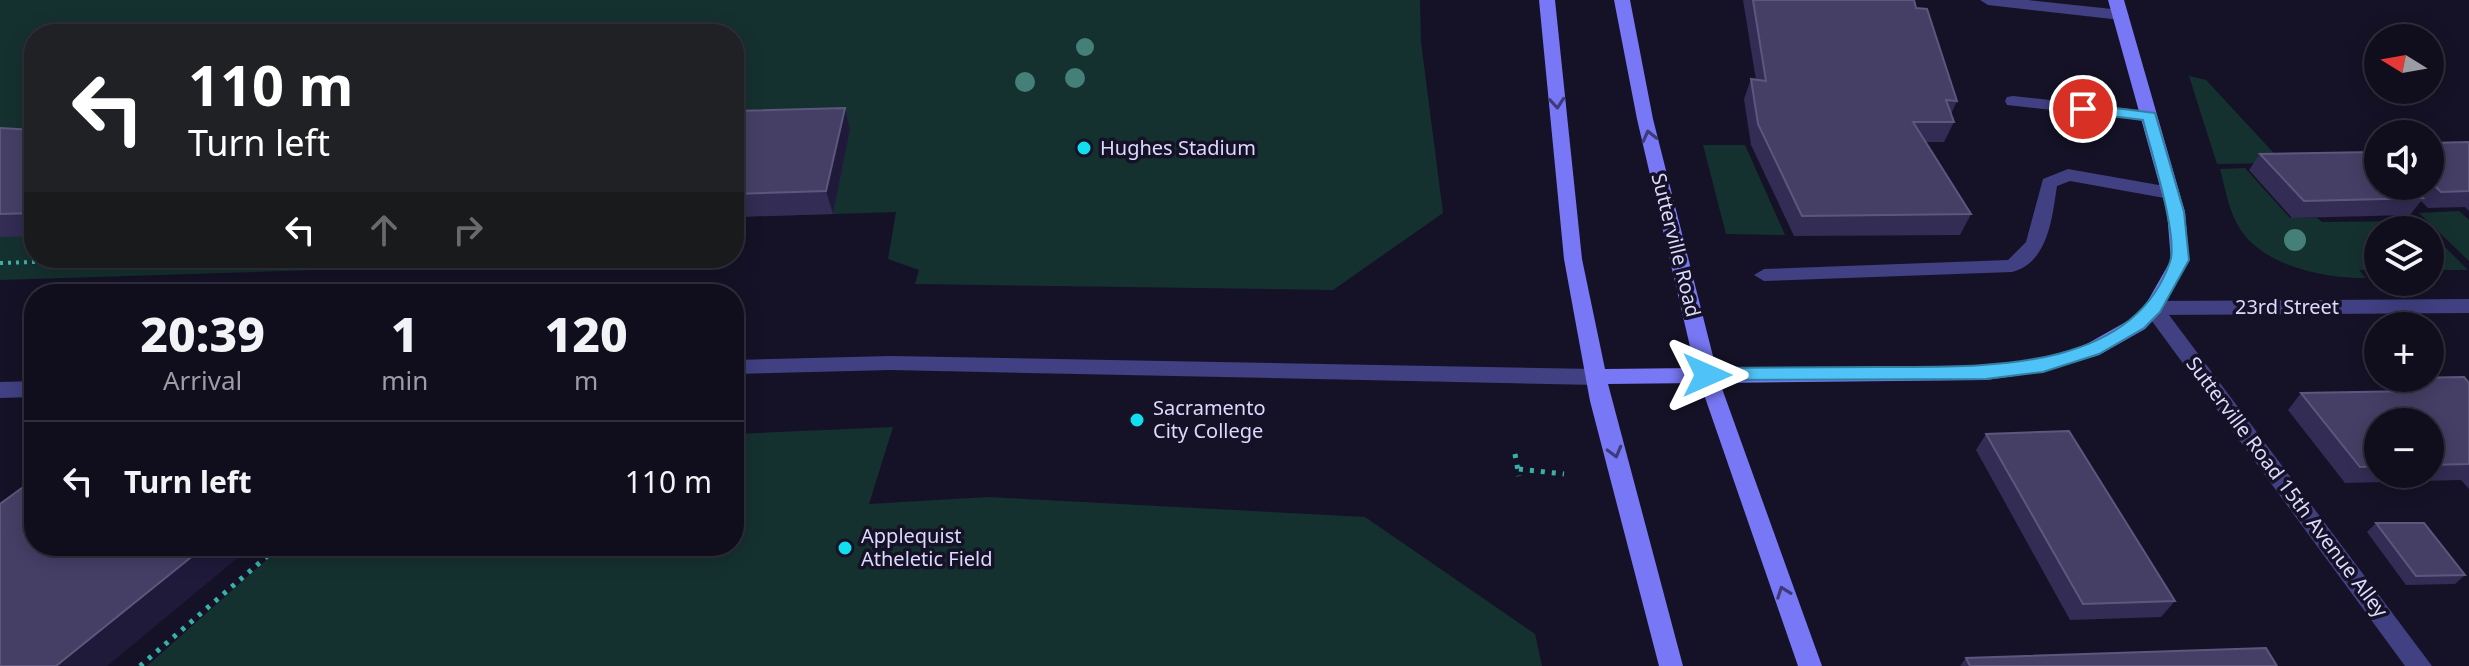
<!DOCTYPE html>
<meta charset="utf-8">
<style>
body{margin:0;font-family:"Noto Sans",sans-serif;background:#1e1c2a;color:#f1f3f6;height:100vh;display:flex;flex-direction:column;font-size:30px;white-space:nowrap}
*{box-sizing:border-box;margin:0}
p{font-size:26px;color:#9c9ca4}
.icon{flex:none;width:44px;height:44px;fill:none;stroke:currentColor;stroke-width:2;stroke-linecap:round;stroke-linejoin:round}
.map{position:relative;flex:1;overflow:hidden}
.drawer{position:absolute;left:24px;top:284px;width:720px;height:272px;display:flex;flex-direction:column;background:#100e1d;border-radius:32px;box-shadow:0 4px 20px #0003,0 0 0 2px #302e3b}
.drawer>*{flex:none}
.top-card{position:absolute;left:24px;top:24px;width:720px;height:244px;border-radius:32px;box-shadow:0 4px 20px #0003,0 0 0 2px #302e3b;background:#202124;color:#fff;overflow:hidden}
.needle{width:52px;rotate:281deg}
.fabs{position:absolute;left:2364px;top:24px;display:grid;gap:16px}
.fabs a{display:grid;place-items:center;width:80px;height:80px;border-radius:50%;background:#100e1d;box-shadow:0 4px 20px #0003,0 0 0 2px #302e3b;font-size:40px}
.pin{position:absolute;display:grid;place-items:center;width:68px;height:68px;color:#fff;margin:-34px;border:4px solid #fff;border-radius:50%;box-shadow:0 2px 8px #0007}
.me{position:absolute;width:88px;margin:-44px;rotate:90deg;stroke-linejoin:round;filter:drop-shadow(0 0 6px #0008)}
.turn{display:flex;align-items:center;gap:28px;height:168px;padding:0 32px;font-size:36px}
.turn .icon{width:104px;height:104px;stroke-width:2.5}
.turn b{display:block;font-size:56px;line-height:68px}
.lanes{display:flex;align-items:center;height:76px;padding:0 32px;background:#0003;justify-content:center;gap:40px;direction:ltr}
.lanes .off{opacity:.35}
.eta{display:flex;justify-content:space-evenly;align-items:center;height:136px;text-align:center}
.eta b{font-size:48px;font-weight:800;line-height:56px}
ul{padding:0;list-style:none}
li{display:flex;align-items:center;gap:24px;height:120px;padding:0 32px;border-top:2px solid #302e3b}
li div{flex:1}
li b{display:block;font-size:30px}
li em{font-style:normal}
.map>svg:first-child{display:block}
</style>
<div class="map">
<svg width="2469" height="666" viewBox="0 0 2469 666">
<rect width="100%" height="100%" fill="#151227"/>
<!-- green -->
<g fill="#15312f">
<path d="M0 0H1420L1421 42 1443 213 1333 290 915 284 919 270 888 259 896 212 734 217V34H34V258H697L0 280Z"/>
<path d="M2189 76 2206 80 2283 163 2217 164Z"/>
<path d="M1703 145H1745L1785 235 1726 234Z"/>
<path d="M2245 168 2290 218H2317L2322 222 2419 221 2428 230H2378V270H2359L2366 278C2324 278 2265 267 2240 229 2229 212 2225 188 2220 169Z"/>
<path d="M2459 211 2469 220V261L2419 213Z"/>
<path d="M2430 232 2468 270H2430Z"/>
<path d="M893 427 869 504 988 497 1365 517 1535 634 1542 666H147L282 546H734V434Z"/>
</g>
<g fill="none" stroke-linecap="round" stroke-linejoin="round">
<!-- path-far1 -->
<path stroke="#38b2a8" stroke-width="4" stroke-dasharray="3 5" stroke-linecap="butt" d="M0 263 176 258"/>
<!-- path -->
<g stroke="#38b2a8" stroke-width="5" stroke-dasharray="4 7" stroke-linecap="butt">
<path d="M1515 454 1519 476"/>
<path d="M1519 469 1564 474"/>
<path d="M140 666 279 546"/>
</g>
<!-- lane -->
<g fill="#414083" fill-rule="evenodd">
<path d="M1980 0H2028L2121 10 2129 15 2121 20 1988 5Z"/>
<path d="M2013 96 2149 111 2157 116 2149 121 2007 105 2005 101 2007 97Z"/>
<path d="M2068 169 2170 187 2179 193 2170 199 2070 181 2057 186C2052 217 2049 262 2012 272L1764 281 1754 275 1764 269 2008 260 2026 242 2043 179Z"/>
<path d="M2153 301 2160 303 2432 666H2405L2146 313 2143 308Z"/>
<path d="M891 356 1596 369 1603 372 1606 377 1603 382 1596 385 891 370 734 374V360Z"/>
<path d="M34 381V397L0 398V382Z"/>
</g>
<!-- street -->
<path fill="#414083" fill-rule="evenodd" d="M2469 299V313L2153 315 2143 308 2153 301Z"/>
<!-- secondary -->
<path fill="#7878f6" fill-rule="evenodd" d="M1539 0H1555L1582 259 1605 369 1695 368 1637 119 1614 0H1630L1653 119 1716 368 1986 366 2043 358 2085 345 2131 319 2146 304 2171 260 2167 212 2108 0H2124L2185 212 2189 260 2160 313 2145 329 2099 355 2043 372 1986 380 1720 383 1822 666H1798L1700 383 1608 384 1683 666H1659L1590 401 1564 259Z"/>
</g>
<!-- trees -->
<g fill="#447f78">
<circle cx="1085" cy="47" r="9"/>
<circle cx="1075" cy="78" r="10"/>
<circle cx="1025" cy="82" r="10"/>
<circle cx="2295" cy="240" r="11"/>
</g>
<!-- wall -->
<g fill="#332c54" fill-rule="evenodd">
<path d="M1743 0H1914L1916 8 1957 101 1951 114 1954 122 1944 142H1926L1971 214 1960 235 1794 236 1751 145 1744 99 1751 79 1756 80Z"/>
<path d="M845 108 850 130 833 214 734 217V111Z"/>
<path d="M0 128 34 130V236L0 237Z"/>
<path d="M2469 142V211L2465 207 2428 208 2421 201 2410 215 2292 218 2249 170 2260 154 2378 186H2430V143Z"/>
<path d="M2404 378 2469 383V489L2461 480 2345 483 2288 410 2301 393 2393 391ZM2378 422H2430V474H2378Z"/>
<path d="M1986 434 2175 601 2161 617 2070 620 1976 450Z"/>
<path d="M2376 523 2465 575 2455 584 2406 585 2367 532Z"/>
<path d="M1966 658 2277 666H1960Z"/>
</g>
<!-- shaded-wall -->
<g fill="#1f1a3a">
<path d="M845 108 850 130 833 214 826 191Z"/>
<path d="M205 546H242L246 551 107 666H56Z"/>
</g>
<!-- building -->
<g fill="#453f66" stroke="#5d577e" stroke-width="2">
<path d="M1753 0H1914L1916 8 1927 9 1957 101 1946 100 1954 122H1913L1971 214 1802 216 1758 124 1751 79 1766 81Z"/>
<path d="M845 108 826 191 734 194V111Z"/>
<path d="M0 128 34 130V213L0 214Z"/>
<path d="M2469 142V191L2441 192 2430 181V143Z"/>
<path d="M2375 152 2378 154V186H2411L2423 198 2304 201 2260 154Z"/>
<path d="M2464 377 2469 383V464L2430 465V422H2378V466L2360 467 2301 393 2415 391 2404 378Z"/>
<path d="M2069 431 2175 601 2083 604 1986 434Z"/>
<path d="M30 482 34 483V546H205L56 666H0V504Z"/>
<path d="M2376 523H2424L2465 575 2416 576Z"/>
<path d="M2266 648 2277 666H1970L1966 658Z"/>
</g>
<!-- one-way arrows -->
<defs><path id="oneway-chevron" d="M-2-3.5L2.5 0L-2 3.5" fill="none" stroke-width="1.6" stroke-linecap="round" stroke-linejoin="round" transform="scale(2)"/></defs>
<g stroke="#3d3b7a">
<use href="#oneway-chevron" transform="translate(1557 103) rotate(85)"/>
<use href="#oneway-chevron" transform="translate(1649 136) rotate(-104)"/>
<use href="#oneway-chevron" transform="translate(1615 452) rotate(75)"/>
<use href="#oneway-chevron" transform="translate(1783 592) rotate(-110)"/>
</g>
<!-- route -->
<path fill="#4fc3f7" stroke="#337fa1" stroke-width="2" d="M2083 104 2155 113 2184 212 2189 260 2160 312 2144 328 2099 354 2043 372 1986 379 1701 380 1698 375 1701 370 1707 368C1764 368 1821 367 1877 367 1974 366 2131 376 2170 262 2179 237 2150 148 2143 120L2078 112 2076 109Z"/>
<!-- markers -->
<g fill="#13deef" stroke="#151227" stroke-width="3">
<circle cx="1084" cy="148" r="8"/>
<circle cx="1137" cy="420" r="8"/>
<circle cx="845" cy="548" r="8"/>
</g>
<g text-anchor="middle" stroke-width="7" stroke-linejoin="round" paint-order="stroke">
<!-- poi labels -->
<g font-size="20" fill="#dddafd" stroke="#151227" text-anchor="start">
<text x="1100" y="155">Hughes Stadium</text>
<text x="1153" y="415">Sacramento<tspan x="1153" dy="23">City College</tspan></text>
<text x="861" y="543">Applequist<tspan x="861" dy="23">Atheletic Field</tspan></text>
</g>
<!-- street labels -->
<g font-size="20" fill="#dddafd" stroke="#151227">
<text transform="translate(1676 245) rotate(76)" y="7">Sutterville Road</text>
<text x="2287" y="314">23rd Street</text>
<text transform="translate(2287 487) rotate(53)" y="7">Sutterville Road 15th Avenue Alley</text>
</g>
</g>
</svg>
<div class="fabs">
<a><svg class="needle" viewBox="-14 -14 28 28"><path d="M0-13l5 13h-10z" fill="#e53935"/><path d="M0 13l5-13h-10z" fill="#9c9ca4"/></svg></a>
<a><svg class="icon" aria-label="sound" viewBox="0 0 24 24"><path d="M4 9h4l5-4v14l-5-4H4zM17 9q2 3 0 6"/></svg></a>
<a><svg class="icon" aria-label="layers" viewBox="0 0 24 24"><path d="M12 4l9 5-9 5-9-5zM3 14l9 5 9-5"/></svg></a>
<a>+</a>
<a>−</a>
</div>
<div class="pin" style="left:2083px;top:109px;background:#d93025"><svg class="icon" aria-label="arrive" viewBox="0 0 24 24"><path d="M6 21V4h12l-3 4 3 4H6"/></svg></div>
<svg class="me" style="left:1707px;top:375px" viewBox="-20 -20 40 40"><path d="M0-17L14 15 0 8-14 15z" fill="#4fc3f7" stroke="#fff" stroke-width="4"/></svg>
<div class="top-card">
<div class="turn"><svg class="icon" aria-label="left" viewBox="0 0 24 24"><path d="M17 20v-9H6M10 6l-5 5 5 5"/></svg><div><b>110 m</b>Turn left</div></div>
<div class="lanes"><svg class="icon" aria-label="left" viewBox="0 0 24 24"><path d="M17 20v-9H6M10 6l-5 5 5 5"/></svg><svg class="icon off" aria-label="ahead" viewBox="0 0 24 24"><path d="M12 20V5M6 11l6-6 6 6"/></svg><svg class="icon off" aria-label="right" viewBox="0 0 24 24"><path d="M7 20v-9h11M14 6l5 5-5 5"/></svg></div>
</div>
<section class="drawer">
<div class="eta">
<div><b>20:39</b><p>Arrival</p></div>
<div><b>1</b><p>min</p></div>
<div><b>120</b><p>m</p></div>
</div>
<ul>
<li><svg class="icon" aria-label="left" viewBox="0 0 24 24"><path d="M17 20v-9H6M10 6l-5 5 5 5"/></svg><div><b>Turn left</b></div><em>110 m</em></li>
</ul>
</section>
</div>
